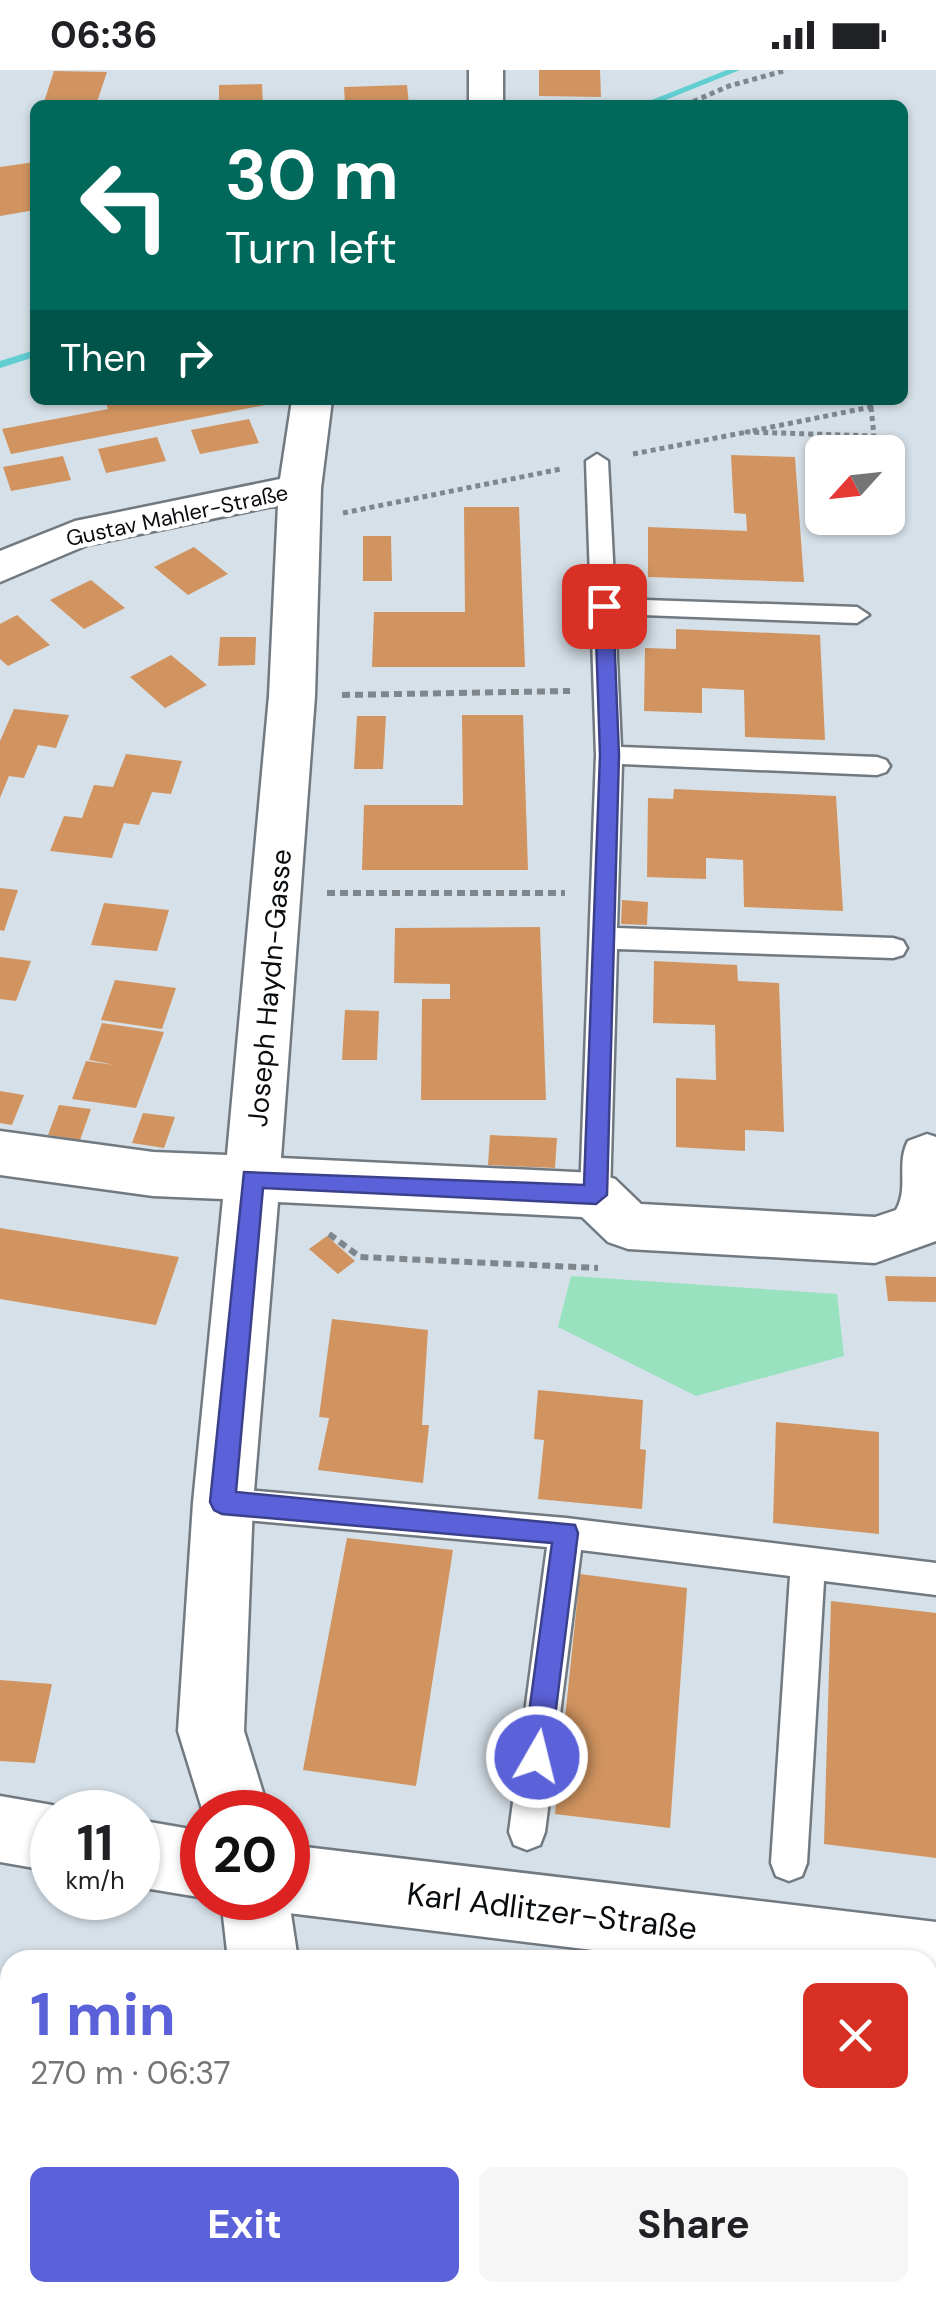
<!DOCTYPE html>
<meta charset="utf-8">
<style>
body{margin:0;font-family:"DM Sans",sans-serif;background:#f6f6f6;color:#202124;height:100vh;display:flex;flex-direction:column;font-size:38px;white-space:nowrap}
*{box-sizing:border-box;margin:0}
p{font-size:32px;color:#757577}
.icon{flex:none;width:55px;height:55px;fill:none;stroke:currentColor;stroke-width:2;stroke-linecap:round;stroke-linejoin:round}
.map{position:relative;flex:1;overflow:hidden}
.drawer{position:absolute;left:0px;top:1880px;width:938px;height:352px;display:flex;flex-direction:column;background:#fff;border-radius:30px 30px 0 0;box-shadow:0 2px 8px #0004}
.drawer>*{flex:none}
.guide{position:absolute;left:30px;top:30px;width:878px;height:305px;border-radius:15px;box-shadow:0 2px 8px #0004;background:#00695c;color:#fff;overflow:hidden}
.needle{width:65px;rotate:243deg}
.fabs{position:absolute;left:805px;top:365px;display:grid;gap:20px}
.fabs a{display:grid;place-items:center;width:100px;height:100px;border-radius:15px;background:#fff;box-shadow:0 2px 8px #0004;font-size:50px}
.speed{position:absolute;left:30px;top:1720px;display:flex;gap:20px;font-size:50px;font-weight:700;text-align:center}
.speed>*{display:grid;place-content:center;width:130px;height:130px;border-radius:50%;background:#fff;box-shadow:0 2px 8px #0004;line-height:1}
.speed small{font-size:25px;font-weight:400}
.speed .limit{border:15px solid #d22;background:#fff;color:#111}
.pin{position:absolute;display:grid;place-items:center;width:85px;height:85px;color:#fff;margin:-42px;border-radius:20px;box-shadow:0 5px 15px #0006}
.me{position:absolute;width:110px;margin:-55px;rotate:8deg;stroke-linejoin:round;filter:drop-shadow(0 0 8px #0008)}
.turn{display:flex;align-items:center;gap:35px;height:210px;padding:0 30px;font-size:45px}
.turn .icon{width:130px;height:130px;stroke-width:2.5}
.turn b{display:block;font-size:70px;line-height:85px}
.then{display:flex;align-items:center;height:95px;padding:0 30px;background:#0003;gap:20px;font-size:38px}
.round{display:grid;place-items:center;flex:none;width:105px;height:105px;border-radius:15px;background:#f6f6f6}
.overview{display:flex;align-items:center;justify-content:space-between;height:170px;padding:0 30px}
h1{font-size:60px;font-weight:700;line-height:75px;color:#5b62d9}
.cta{display:flex;gap:20px;margin-top:auto;padding:20px 30px}
.cta a{flex:1;height:115px;border-radius:15px;background:#5b62d9;color:#fff;font-size:40px;font-weight:700;line-height:115px;text-align:center}
.cta a+a{background:#f6f6f6;color:#202124}
.status{display:flex;justify-content:space-between;align-items:center;height:70px;padding:0 50px;background:#fff;direction:ltr}
.status svg{height:28px;fill:currentColor}
.map>svg:first-child{display:block}
</style>
<div class="status"><b>06:36</b><svg viewBox="0 0 49 12"><path d="M0 12V9h3v3zM5 12V6h3v6zM10 12V3h3v9zM15 12V0h3v12zM26 1h20v11H26zM47 4h2v5h-2z"/></svg></div>
<div class="map">
<svg width="936" height="2231" viewBox="0 0 936 2231">
<rect width="100%" height="100%" fill="#d6e0e8"/>
<!-- green -->
<path fill="#98e2bf" d="M571 1206 837 1224 844 1286 696 1326 558 1257Z"/>
<g fill="none" stroke-linecap="round" stroke-linejoin="round">
<!-- stream -->
<g fill="#61cfd2" fill-rule="evenodd">
<path d="M727 0H740L653 35H639Z"/>
<path d="M35 280V287L0 298V291Z"/>
</g>
</g>
<!-- building -->
<g fill="#d19460">
<path d="M539 0H600L601 27 539 26Z"/>
<path d="M54 1 107 2 96 35H43Z"/>
<path d="M262 14 263 35H219V15Z"/>
<path d="M407 15 409 35H345L344 17Z"/>
<path d="M35 92V140L0 146V97Z"/>
<path d="M111 330H281V332L11 384 2 359 108 339 105 331Z"/>
<path d="M249 349 259 373 200 384 191 360Z"/>
<path d="M157 367 166 391 106 403 98 379Z"/>
<path d="M731 385 795 387 804 512 648 507V457L747 461 746 444 734 443Z"/>
<path d="M63 386 71 410 11 421 3 397Z"/>
<path d="M464 437H519L525 597H372L374 542H465Z"/>
<path d="M363 466H391L392 511H363Z"/>
<path d="M194 477 228 504 188 525 154 497Z"/>
<path d="M91 510 125 538 84 559 50 530Z"/>
<path d="M17 545 50 575 8 596 0 589V554Z"/>
<path d="M676 559 820 565 825 670 745 667 744 620 702 618V643L644 641 645 578 676 579Z"/>
<path d="M220 567H256L255 595 218 596Z"/>
<path d="M171 585 207 615 165 638 130 607Z"/>
<path d="M14 639 69 645 56 678 38 675 24 708 9 706 0 728V671Z"/>
<path d="M462 645H523L528 800H362L364 735H463Z"/>
<path d="M357 646H386L383 699H354Z"/>
<path d="M126 684 182 691 171 724 152 722 139 755 124 753 112 788 50 781 64 746 82 748 94 715 113 717Z"/>
<path d="M674 719 836 726 843 841 744 837 743 790 706 788V809L647 807 648 728 673 729Z"/>
<path d="M0 818 18 820 4 861 0 860Z"/>
<path d="M622 830 648 832 647 855 621 854Z"/>
<path d="M104 833 169 840 157 881 91 875Z"/>
<path d="M540 857 546 1030H421L422 929H450V914L394 913 395 858Z"/>
<path d="M0 887 31 891 16 931 0 929Z"/>
<path d="M654 891 737 895 738 911 779 913 784 1062 745 1060V1081L676 1077V1008L716 1010 715 955 653 953Z"/>
<path d="M115 910 176 918 162 959 101 950Z"/>
<path d="M345 940 379 941 377 990H342Z"/>
<path d="M102 953 164 962 136 1038 72 1029 86 991 115 995 89 990Z"/>
<path d="M0 1021 24 1025 12 1055 0 1053Z"/>
<path d="M59 1035 91 1039 80 1070 48 1065Z"/>
<path d="M143 1043 175 1047 164 1078 132 1073Z"/>
<path d="M490 1065 557 1068 555 1098 488 1095Z"/>
<path d="M0 1158 179 1187 156 1255 0 1229Z"/>
<path d="M327 1166 355 1191 338 1204 309 1179Z"/>
<path d="M885 1206 936 1207V1232L888 1231Z"/>
<path d="M332 1249 428 1260 422 1355H429L423 1413 318 1400 329 1348 319 1347Z"/>
<path d="M538 1320 643 1330 640 1379 646 1380 642 1439 538 1429 544 1370 534 1369Z"/>
<path d="M776 1352 879 1362V1464L773 1453Z"/>
<path d="M347 1468 453 1480 416 1716 303 1700Z"/>
<path d="M580 1504 687 1518 670 1758 555 1744Z"/>
<path d="M831 1531 936 1543V1788L824 1774Z"/>
<path d="M0 1610 52 1614 35 1693 0 1691Z"/>
<path d="M514 2222H668L670 2231H515Z"/>
</g>
<g fill="none" stroke-linecap="round" stroke-linejoin="round">
<!-- lane casing -->
<g stroke="#717981" stroke-width="5">
<g id="lane">
<path d="M597 384 608 391 615 529 857 537 869 545 857 553 615 544 621 677 877 687 886 690 890 696 886 702 877 705 622 694 617 858 893 868 903 871 907 878 903 885 893 888 617 879 610 1125 606 1134 595 1137 584 1134 580 1125 596 685 586 391Z"/>
<path d="M223 1418 566 1448 936 1493V1525L824 1511 807 1793 802 1806 789 1811 776 1806 771 1793 790 1506 581 1480 545 1762 540 1775 527 1780 514 1775 509 1762 547 1477 223 1448 211 1444 206 1433 211 1422Z"/>
</g>
</g>
<!-- street casing -->
<g stroke="#717981" stroke-width="5">
<g id="street">
<rect x="469" y="0" width="34" height="35"/>
<path d="M292 330H332L321 418 315 626 281 1088 595 1103 615 1109 641 1134 875 1147 896 1140C909 1118 896 1094 908 1071L927 1064 936 1067V1171L875 1193 628 1179 608 1172 582 1147 278 1132 253 1433 244 1661 269 1742H203L178 1661 193 1433 223 1129 153 1126 0 1105V1061L153 1082 227 1085 269 626 278 435 87 475 0 512V481L75 451 280 409Z"/>
<path d="M288 1824 298 1890H228L221 1828H288Z"/>
<path d="M266 2222H342L343 2231H267Z"/>
</g>
</g>
<!-- secondary casing -->
<g stroke="#717981" stroke-width="5">
<g id="secondary">
<path d="M0 1726 52 1735 71 1742H52V1801L0 1792Z"/>
<path d="M138 1750 202 1761 205 1828 138 1817Z"/>
<path d="M288 1775 936 1852V1922L928 1921V1890H675L288 1843 264 1833 262 1828H288Z"/>
</g>
</g>
<!-- path-far1 -->
<g stroke="#80878c" stroke-width="5" stroke-dasharray="5 4" stroke-linecap="butt">
<path d="M685 35 729 16 787 0"/>
<path d="M871 337 874 366 747 362Z"/>
<path d="M633 384 747 362"/>
<path d="M343 443 561 399"/>
</g>
<!-- path -->
<g stroke="#80878c" stroke-width="6" stroke-dasharray="8 5" stroke-linecap="butt">
<path d="M342 625 570 621"/>
<path d="M327 823H565"/>
<path d="M329 1164 360 1187 598 1198"/>
</g>
<!-- lane -->
<use href="#lane" fill="#fff" fill-rule="evenodd"/>
<!-- street -->
<use href="#street" fill="#fff" fill-rule="evenodd"/>
<!-- secondary -->
<use href="#secondary" fill="#fff" fill-rule="evenodd"/>
</g>
<!-- route -->
<path fill="#5b62d9" stroke="#3b408d" stroke-width="2.5" d="M604 530 613 536 619 685 607 1125 596 1134 263 1118 236 1422 575 1455 578 1463 550 1687 546 1696 537 1700 527 1696 523 1687 552 1473 222 1444 214 1440 210 1432 244 1102 584 1115 600 685 595 536Z"/>
<g text-anchor="middle" stroke-width="9" stroke-linejoin="round" paint-order="stroke">
<!-- far-street labels -->
<g font-size="22" fill="#090c0f" stroke="#fff">
<text transform="translate(177 445) rotate(-12)" y="8">Gustav Mahler-Straße</text>
</g>
<!-- street labels -->
<g font-size="28" fill="#090c0f" stroke="#fff">
<text transform="translate(269 918) rotate(-85)" y="10">Joseph Haydn-Gasse</text>
</g>
<!-- near-street labels -->
<g font-size="32" fill="#090c0f" stroke="#fff">
<text transform="translate(552 1841) rotate(7)" y="11">Karl Adlitzer-Straße</text>
</g>
</g>
</svg>
<div class="fabs">
<a><svg class="needle" viewBox="-14 -14 28 28"><path d="M0-13l5 13h-10z" fill="#e53935"/><path d="M0 13l5-13h-10z" fill="#757577"/></svg></a>
</div>
<div class="speed"><div>11<small>km/h</small></div><div class="limit">20</div></div>
<div class="pin" style="left:604px;top:536px;background:#d93025"><svg class="icon" aria-label="arrive" viewBox="0 0 24 24"><path d="M6 21V4h12l-3 4 3 4H6"/></svg></div>
<svg class="me" style="left:537px;top:1687px" viewBox="-20 -20 40 40"><circle r="17" fill="#5b62d9" stroke="#fff" stroke-width="3"/><path d="M0-11L8 9 0 5-8 9z" fill="#fff"/></svg>
<div class="guide">
<div class="turn"><svg class="icon" aria-label="left" viewBox="0 0 24 24"><path d="M17 20v-9H6M10 6l-5 5 5 5"/></svg><div><b>30 m</b>Turn left</div></div>
<div class="then">Then<svg class="icon" aria-label="right" viewBox="0 0 24 24"><path d="M7 20v-9h11M14 6l5 5-5 5"/></svg></div>
</div>
<section class="drawer">
<div class="overview"><div><h1>1 min</h1><p>270 m · 06:37</p></div><a class="round" style="background:#d93025;color:#fff"><svg class="icon" aria-label="close" viewBox="0 0 24 24"><path d="M6 6l12 12M18 6L6 18"/></svg></a></div>
<div class="cta"><a>Exit</a><a>Share</a></div>
</section>
</div>
